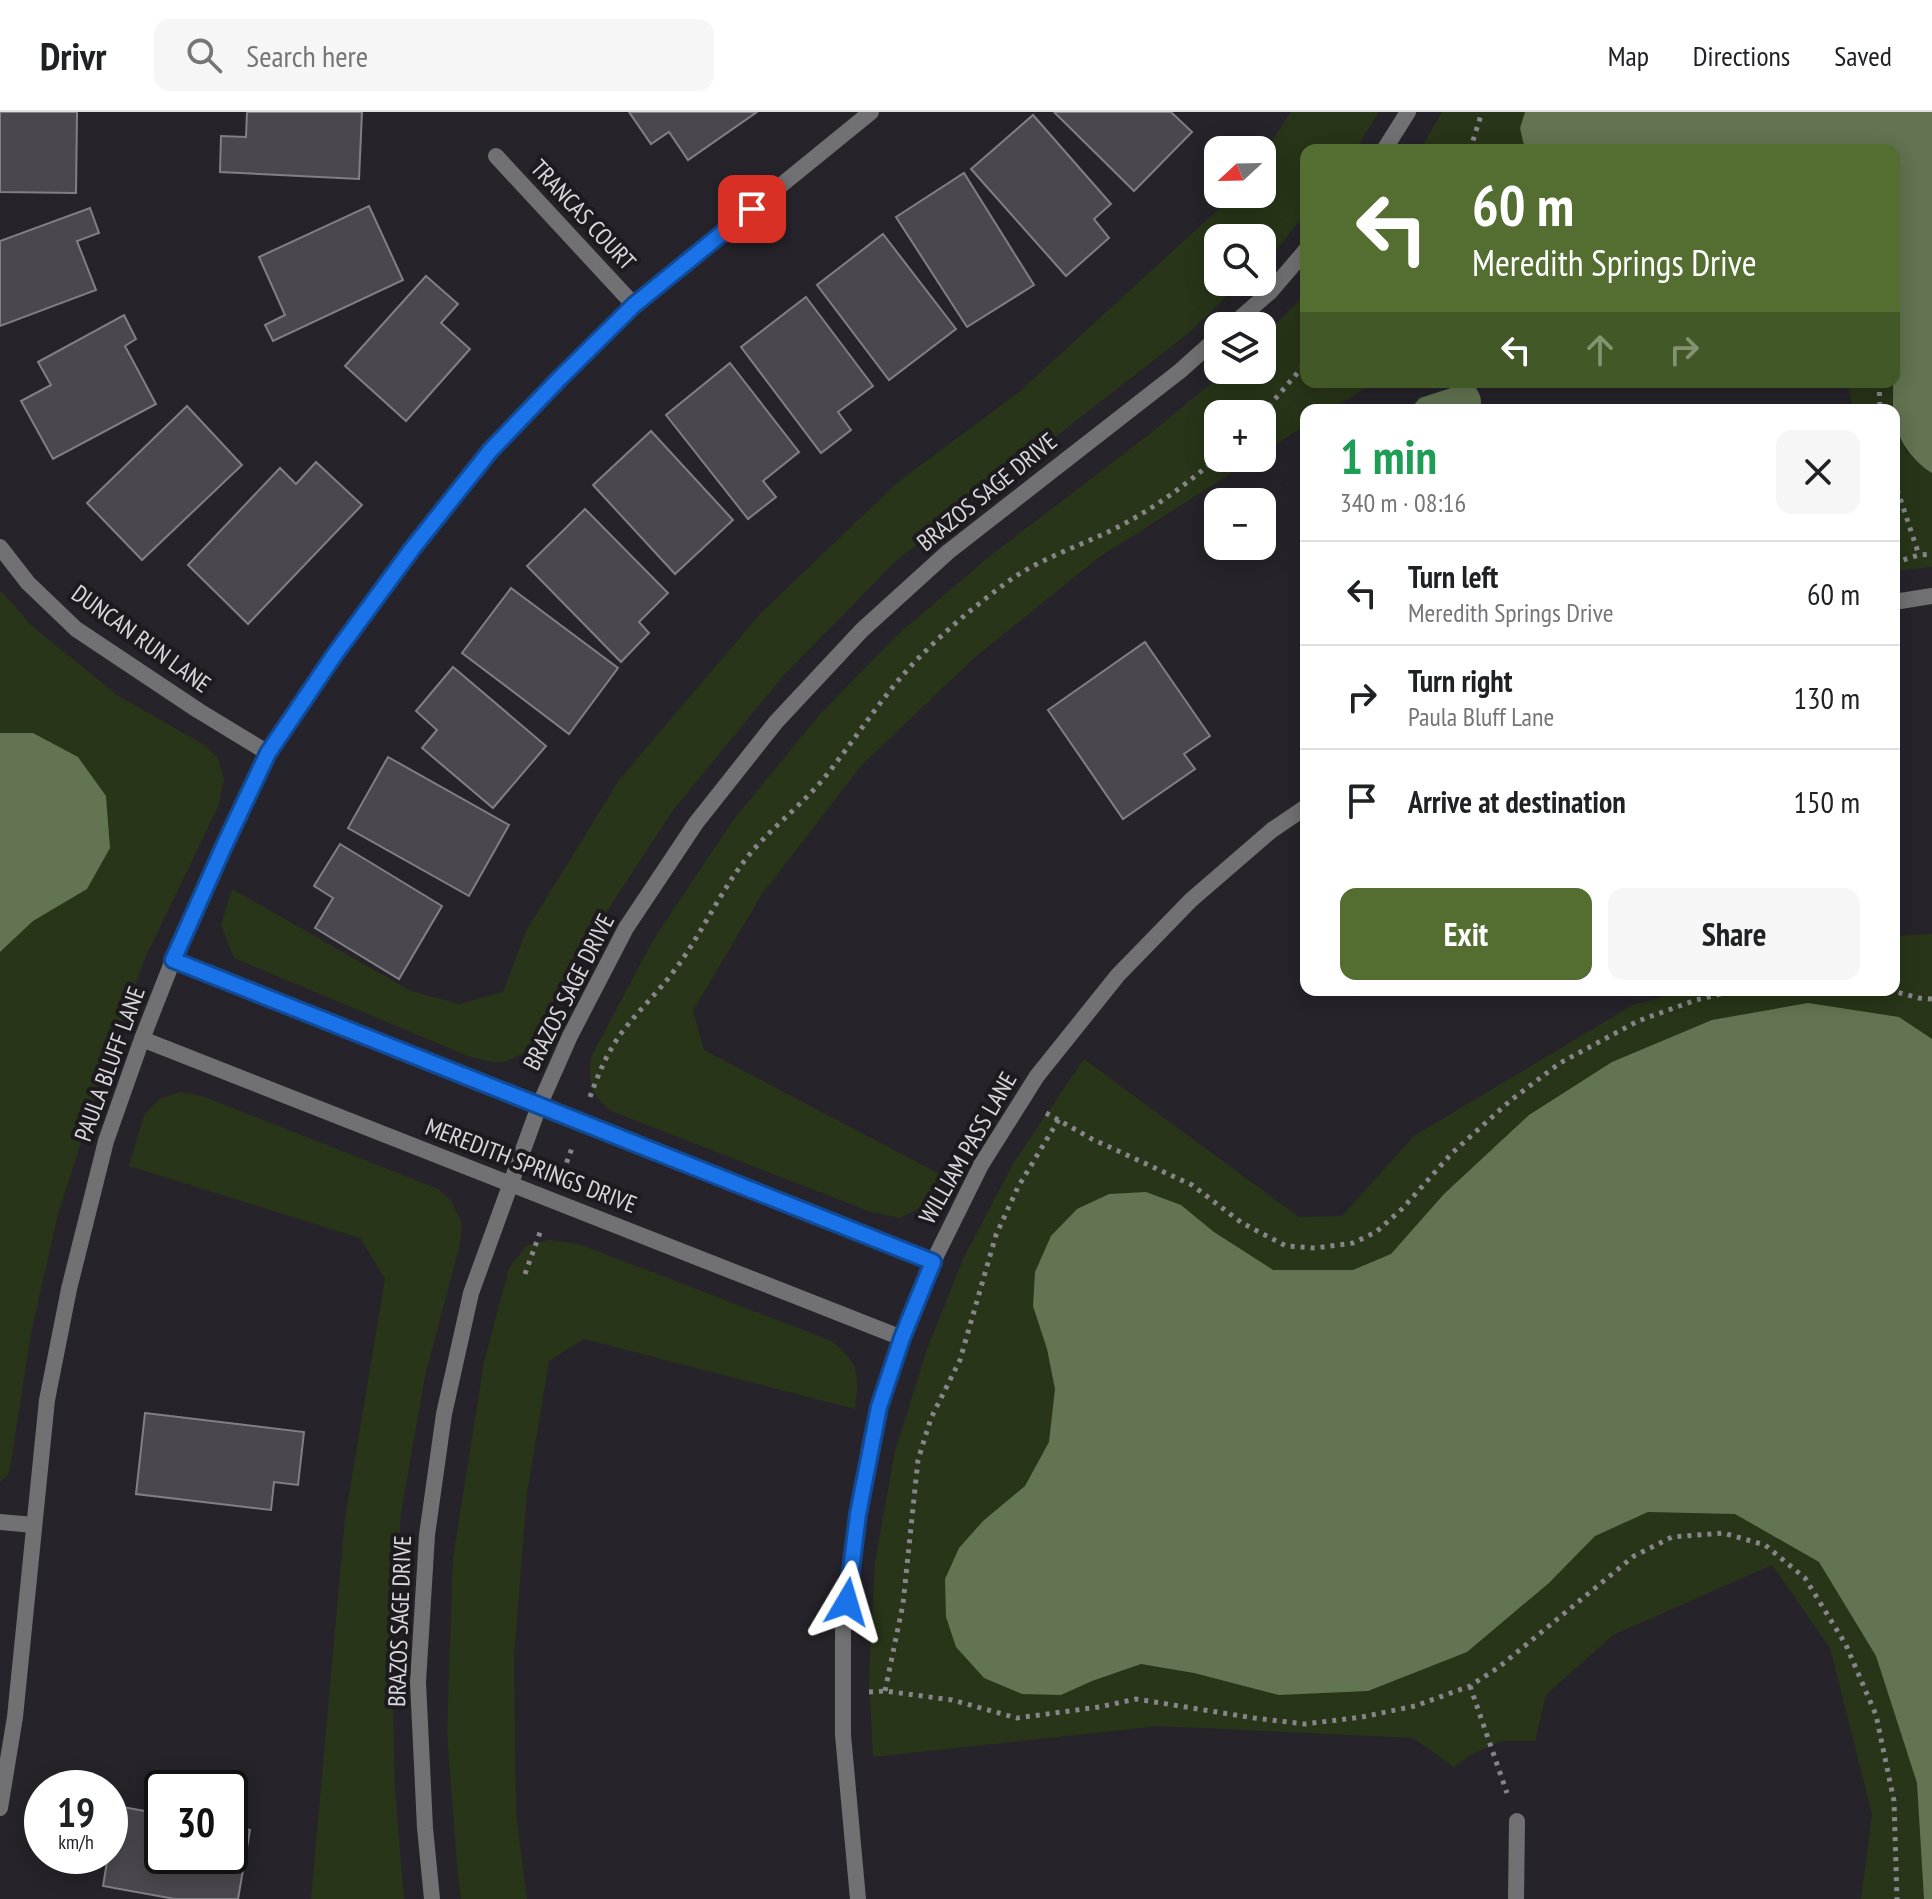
<!DOCTYPE html>
<meta charset="utf-8">
<style>
body{margin:0;font-family:"PT Sans Narrow",sans-serif;background:#f6f6f6;color:#202124;height:100vh;display:flex;flex-direction:column;font-size:30px;white-space:nowrap}
*{box-sizing:border-box;margin:0}
p{font-size:26px;color:#757577}
.icon{flex:none;width:44px;height:44px;fill:none;stroke:currentColor;stroke-width:2;stroke-linecap:round;stroke-linejoin:round}
.map{position:relative;flex:1;overflow:hidden}
.sheet{position:absolute;left:1300px;top:292px;width:600px;height:592px;display:flex;flex-direction:column;background:#fff;border-radius:16px;box-shadow:0 4px 20px #0003}
.sheet>*{flex:none}
.guide{position:absolute;left:1300px;top:32px;width:600px;height:244px;border-radius:16px;box-shadow:0 4px 20px #0003;background:#536e30;color:#fff;overflow:hidden}
.needle{width:52px;rotate:248deg}
.controls{position:absolute;left:1204px;top:24px;display:grid;gap:16px}
.controls a{display:grid;place-items:center;width:72px;height:72px;border-radius:16px;background:#fff;box-shadow:0 4px 20px #0003;font-size:40px}
.speed{position:absolute;left:24px;top:1658px;display:flex;gap:16px;font-size:40px;font-weight:700;text-align:center}
.speed>*{display:grid;place-content:center;width:104px;height:104px;border-radius:50%;background:#fff;box-shadow:0 4px 20px #0003;line-height:1}
.speed small{font-size:20px;font-weight:400}
.speed .limit{border:4px solid #111;border-radius:12px;background:#fff;color:#111}
.pin{position:absolute;display:grid;place-items:center;width:68px;height:68px;color:#fff;margin:-34px;border-radius:16px;box-shadow:0 4px 12px #0006}
.me{position:absolute;width:88px;margin:-44px;rotate:7deg;stroke-linejoin:round;filter:drop-shadow(0 0 6px #0008)}
.turn{display:flex;align-items:center;gap:28px;height:168px;padding:0 40px;font-size:36px}
.turn .icon{width:104px;height:104px;stroke-width:2.5}
.turn b{display:block;font-size:56px;line-height:68px}
.lanes{display:flex;align-items:center;height:76px;padding:0 40px;background:#0003;justify-content:center;gap:40px;direction:ltr}
.lanes .off{opacity:.35}
.round{display:grid;place-items:center;flex:none;width:84px;height:84px;border-radius:16px;background:#f6f6f6}
.overview{display:flex;align-items:center;justify-content:space-between;height:136px;padding:0 40px}
h1{font-size:48px;font-weight:700;line-height:60px;color:#1e9e55}
.action{display:flex;gap:16px;margin-top:auto;padding:16px 40px}
.action a{flex:1;height:92px;border-radius:16px;background:#536e30;color:#fff;font-size:32px;font-weight:700;line-height:92px;text-align:center}
.action a+a{background:#f6f6f6;color:#202124}
ul{padding:0;list-style:none}
li{display:flex;align-items:center;gap:24px;height:104px;padding:0 40px;border-top:2px solid #e0e0e0}
li div{flex:1}
li b{display:block;font-size:30px}
li em{font-style:normal}
header{display:flex;align-items:center;gap:48px;box-sizing:border-box;height:112px;padding:0 40px;background:#fff;border-bottom:2px solid #e0e0e0}
header strong{font-size:38px}
nav{display:flex;gap:44px;margin-inline-start:auto;font-size:28px}
.search{width:560px;height:72px;background:#f6f6f6;display:flex;align-items:center;gap:20px;box-sizing:border-box;padding:0 28px;border-radius:16px;color:#757577;font-size:30px}
.map>svg:first-child{display:block}
</style>
<header>
<strong>Drivr</strong>
<div class="search"><svg class="icon" aria-label="search" viewBox="0 0 24 24"><circle cx="10" cy="10" r="6"/><path d="M15 15l6 6"/></svg>Search here</div>
<nav><a>Map</a><a>Directions</a><a>Saved</a></nav>
</header>
<div class="map">
<svg width="1932" height="1787" viewBox="0 0 1932 1787">
<rect width="100%" height="100%" fill="#26242a"/>
<!-- green -->
<g fill="#283518">
<path d="M1291 0H1379L1355 38H1306V100L1282 131 1262 150V126H1218V170H1241L1190 220 896 449 784 563 673 698 595 818 545 919 531 938 504 950H492L468 944 234 846 221 813 232 777 411 879 459 892 503 880 526 819 619 668 760 502 898 370 1019 280 1235 82H1262V44Z"/>
<path d="M1442 0H1525L1520 16 1525 38H1420Z"/>
<path d="M1306 182V270H1376L1330 298H1306V313L1262 341V302H1218V346H1255L1098 446 974 546 861 654 762 782 693 899 704 938 945 1065 929 1092 900 1106 871 1100 611 999C590 981 588 972 591 945L653 828 734 707 821 601 897 523 990 444 1156 317 1227 258H1262V226Z"/>
<path d="M1848 270H1893V298H1853Z"/>
<path d="M1894 307 1906 339 1932 361V455L1894 459Z"/>
<path d="M0 478 32 514 117 583 204 633 218 646 224 668 218 695 145 846 101 968 58 1102 31 1221 12 1344 8 1363 0 1370Z"/>
<path d="M1932 822V1787H1861L1872 1702 1830 1536 1772 1453 1613 1523 1546 1583 1535 1629H1501L1471 1643 1454 1655 1413 1626 1159 1614 873 1645 869 1562 875 1450 895 1339 927 1237 963 1147 1014 1050 1084 947 1299 1105 1342 1104 1414 1024 1633 893 1690 878H1894V824Z"/>
<path d="M181 980 205 985 438 1077 451 1088 462 1111 460 1132 425 1264 401 1401 392 1552 395 1677 404 1787H311L345 1406 385 1167 360 1126 129 1054 144 1003 161 986Z"/>
<path d="M548 1128 579 1132 832 1229C860 1253 859 1261 855 1297L584 1227 549 1249 527 1381 514 1545 516 1702 527 1787H461L458 1765 447 1621 453 1446 484 1250 509 1156 526 1134Z"/>
</g>
<!-- water -->
<g fill="#637452">
<path d="M1525 0H1932V361C1911 348 1894 324 1894 298H1893L1894 38H1525L1520 16Z"/>
<path d="M1462 270 1472 271C1479 279 1484 288 1479 298H1418L1412 295 1420 286 1451 276Z"/>
<path d="M0 621H33L78 645 106 684 110 736 87 777 33 809 0 840Z"/>
<path d="M1808 891 1899 905 1932 927V1787H1924L1917 1671 1876 1544 1819 1450 1735 1402 1648 1400 1595 1424 1549 1471 1467 1540 1368 1579 1279 1583 1194 1561 1141 1552 1092 1569 1061 1583 1022 1582 984 1566 956 1535 946 1505 945 1467 959 1436 983 1409 1025 1374 1049 1330 1055 1277 1047 1237 1033 1194 1035 1160 1051 1124 1077 1097 1109 1082 1146 1080 1181 1093 1214 1120 1273 1158H1353L1391 1142 1444 1082 1529 1003 1612 950 1712 908Z"/>
</g>
<!-- building -->
<g fill="#4a484e" stroke="#817f86" stroke-width="2">
<path d="M0 0H77L76 81 0 80Z"/>
<path d="M247 0H362L359 67 220 60 221 24 246 25Z"/>
<path d="M629 0H757L688 48 669 20 651 32Z"/>
<path d="M1054 0H1171L1192 20 1134 79Z"/>
<path d="M1033 3 1111 92 1094 107 1109 126 1066 164 971 57Z"/>
<path d="M964 61 1034 173 967 215 896 105Z"/>
<path d="M369 94 403 168 273 229 265 213 285 203 259 145Z"/>
<path d="M90 96 99 121 77 129 96 178 0 214V129Z"/>
<path d="M883 122 956 217 889 268 817 173Z"/>
<path d="M426 164 458 192 441 211 470 237 406 309 345 254Z"/>
<path d="M806 185 873 274 838 300 851 318 821 341 741 235Z"/>
<path d="M124 203 136 227 125 234 156 292 53 347 21 289 51 273 38 250Z"/>
<path d="M730 251 799 340 763 369 776 385 748 407 666 303Z"/>
<path d="M187 294 242 353 142 448 87 391Z"/>
<path d="M651 319 733 408 675 462 593 373Z"/>
<path d="M316 350 362 393 248 512 188 453 280 356 296 372Z"/>
<path d="M585 397 668 481 639 510 649 521 621 550 527 454Z"/>
<path d="M511 476 618 556 569 622 462 541Z"/>
<path d="M1145 530 1210 624 1184 642 1195 657 1123 707 1048 598Z"/>
<path d="M453 555 546 634 493 696 422 636 437 618 416 599Z"/>
<path d="M388 645 509 713 469 784 348 716Z"/>
<path d="M340 732 442 794 399 867 315 816 333 786 314 774Z"/>
<path d="M145 1301 304 1320 298 1373 274 1370 271 1398 136 1382Z"/>
<path d="M117 1694 162 1702V1744H230V1714L250 1718 238 1787H175L103 1774 108 1744H110Z"/>
</g>
<g fill="none" stroke-linecap="round" stroke-linejoin="round">
<!-- path -->
<g stroke="#87858a" stroke-width="5" stroke-dasharray="4 6" stroke-linecap="butt">
<path d="M1470 38 1482 0"/>
<path d="M1879 270 1880 298"/>
<path d="M1262 302 1306 251"/>
<path d="M1894 368 1919 443"/>
<path d="M1894 451 1919 443 1932 442"/>
<path d="M1889 878 1919 886 1932 887"/>
<path d="M590 985C599 960 609 936 626 915 642 895 661 877 677 855 703 819 721 778 749 743 772 715 802 693 825 665 854 629 879 589 910 555 939 524 972 496 1006 471 1038 447 1078 435 1114 417 1152 398 1186 373 1218 345"/>
<path d="M1046 1001 1092 1027 1192 1073 1242 1111 1286 1134 1316 1136 1353 1131 1376 1120 1402 1097 1452 1041 1511 988 1560 951 1638 909 1696 888 1737 878"/>
<path d="M563 1060 572 1036"/>
<path d="M525 1162 542 1115"/>
<path d="M1470 1574 1507 1681"/>
<path d="M885 1579 903 1492 918 1348 931 1306 960 1248 996 1123 1018 1075 1059 1007"/>
<path d="M869 1580 885 1579 952 1588 1017 1606 1099 1595 1136 1587 1254 1606 1305 1612 1362 1605 1415 1594 1470 1574 1499 1555 1634 1444 1672 1425 1723 1421 1765 1433 1805 1466 1846 1533 1876 1603 1894 1689 1897 1787"/>
</g>
<!-- minor -->
<g stroke="#717073" stroke-width="16">
<path d="M496 44 634 193"/>
<path d="M0 435 28 471 76 517 199 599 268 641"/>
<path d="M1894 490 1932 484"/>
<path d="M173 848 933 1150"/>
<path d="M142 927 902 1226"/>
<path d="M0 1410 34 1413"/>
<path d="M0 1696 15 1605 47 1288 69 1177 106 1029 142 927 173 848 224 734 268 641 335 542 412 437 490 339 634 193 871 0"/>
<path d="M858 1787 843 1623V1519L858 1402 879 1295 902 1226 933 1150 981 1053 1037 964 1118 863 1191 788 1272 718 1306 695"/>
<path d="M1516 1787 1517 1709"/>
</g>
<!-- tertiary -->
<g stroke="#717073" stroke-width="16">
<path d="M1384 38 1408 0"/>
<path d="M1231 214 1270 180 1306 138"/>
<path d="M432 1787 425 1716 418 1570 427 1423 444 1302 471 1181 539 994 570 924 626 816 696 711 776 610 862 518 948 440 1180 259 1218 225"/>
</g>
</g>
<g fill="none" stroke-linecap="round" stroke-linejoin="round">
<!-- route casing -->
<g stroke="#114b97" stroke-width="20">
<path id="route" d="M752 97 634 193 560 266 490 339 412 437 335 542 268 641 224 734 173 848 933 1150 902 1226 879 1295 858 1402 847 1490"/>
</g>
<!-- route -->
<use href="#route" stroke="#1a73e8" stroke-width="14"/>
</g>
<g text-anchor="middle" stroke-width="8" stroke-linejoin="round" paint-order="stroke">
<!-- street labels -->
<g font-size="24" fill="#d9d7db" stroke="#1d1b20">
<text transform="translate(583 103) rotate(47)" y="8">TRANCAS COURT</text>
<text transform="translate(987 380) rotate(-39)" y="8">BRAZOS SAGE DRIVE</text>
<text transform="translate(141 527) rotate(36)" y="8">DUNCAN RUN LANE</text>
<text transform="translate(569 880) rotate(-63)" y="8">BRAZOS SAGE DRIVE</text>
<text transform="translate(110 952) rotate(-70)" y="8">PAULA BLUFF LANE</text>
<text transform="translate(968 1036) rotate(-60)" y="8">WILLIAM PASS LANE</text>
<text transform="translate(531 1054) rotate(21)" y="8">MEREDITH SPRINGS DRIVE</text>
<text transform="translate(400 1509) rotate(-88)" y="8">BRAZOS SAGE DRIVE</text>
</g>
</g>
</svg>
<div class="controls">
<a><svg class="needle" viewBox="-14 -14 28 28"><path d="M0-13l5 13h-10z" fill="#e53935"/><path d="M0 13l5-13h-10z" fill="#757577"/></svg></a>
<a><svg class="icon" aria-label="search" viewBox="0 0 24 24"><circle cx="10" cy="10" r="6"/><path d="M15 15l6 6"/></svg></a>
<a><svg class="icon" aria-label="layers" viewBox="0 0 24 24"><path d="M12 4l9 5-9 5-9-5zM3 14l9 5 9-5"/></svg></a>
<a>+</a>
<a>−</a>
</div>
<div class="speed"><div>19<small>km/h</small></div><div class="limit">30</div></div>
<div class="pin" style="left:752px;top:97px;background:#d93025"><svg class="icon" aria-label="arrive" viewBox="0 0 24 24"><path d="M6 21V4h12l-3 4 3 4H6"/></svg></div>
<svg class="me" style="left:847px;top:1490px" viewBox="-20 -20 40 40"><path d="M0-17L14 15 0 8-14 15z" fill="#1a73e8" stroke="#fff" stroke-width="4"/></svg>
<div class="guide">
<div class="turn"><svg class="icon" aria-label="left" viewBox="0 0 24 24"><path d="M17 20v-9H6M10 6l-5 5 5 5"/></svg><div><b>60 m</b>Meredith Springs Drive</div></div>
<div class="lanes"><svg class="icon" aria-label="left" viewBox="0 0 24 24"><path d="M17 20v-9H6M10 6l-5 5 5 5"/></svg><svg class="icon off" aria-label="ahead" viewBox="0 0 24 24"><path d="M12 20V5M6 11l6-6 6 6"/></svg><svg class="icon off" aria-label="right" viewBox="0 0 24 24"><path d="M7 20v-9h11M14 6l5 5-5 5"/></svg></div>
</div>
<section class="sheet">
<div class="overview"><div><h1>1 min</h1><p>340 m · 08:16</p></div><a class="round"><svg class="icon" aria-label="close" viewBox="0 0 24 24"><path d="M6 6l12 12M18 6L6 18"/></svg></a></div>
<ul>
<li><svg class="icon" aria-label="left" viewBox="0 0 24 24"><path d="M17 20v-9H6M10 6l-5 5 5 5"/></svg><div><b>Turn left</b><p>Meredith Springs Drive</p></div><em>60 m</em></li>
<li><svg class="icon" aria-label="right" viewBox="0 0 24 24"><path d="M7 20v-9h11M14 6l5 5-5 5"/></svg><div><b>Turn right</b><p>Paula Bluff Lane</p></div><em>130 m</em></li>
<li><svg class="icon" aria-label="arrive" viewBox="0 0 24 24"><path d="M6 21V4h12l-3 4 3 4H6"/></svg><div><b>Arrive at destination</b></div><em>150 m</em></li>
</ul>
<div class="action"><a>Exit</a><a>Share</a></div>
</section>
</div>
